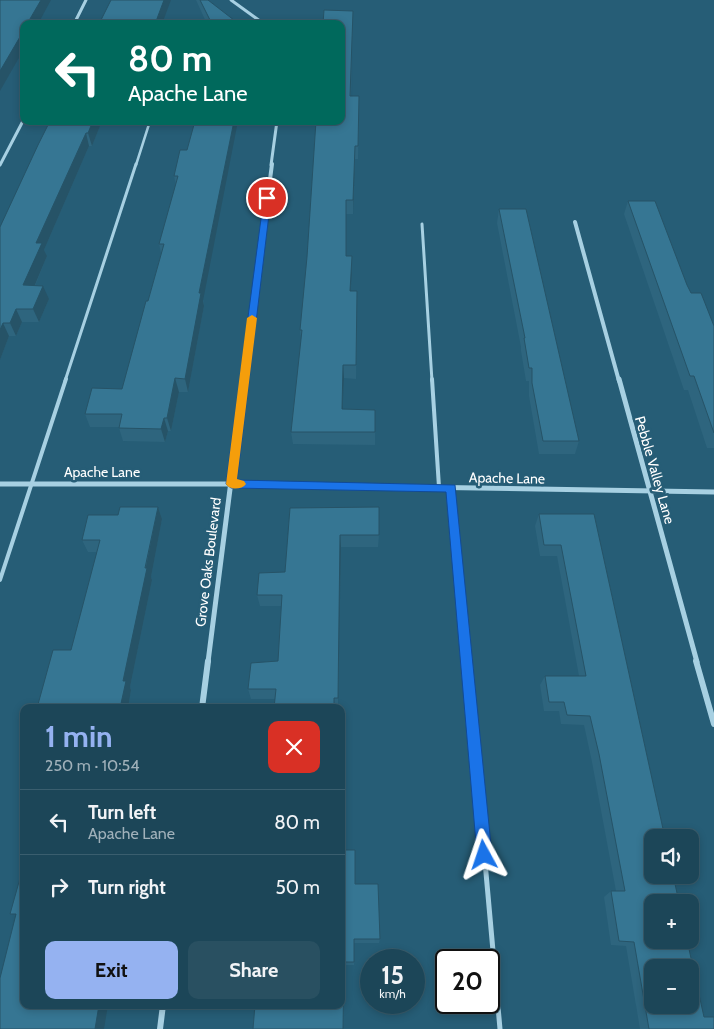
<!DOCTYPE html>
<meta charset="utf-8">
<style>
body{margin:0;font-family:Cabin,sans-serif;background:#295061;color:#f1f3f6;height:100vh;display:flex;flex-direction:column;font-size:19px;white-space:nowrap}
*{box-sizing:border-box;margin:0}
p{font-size:16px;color:#a0b1ba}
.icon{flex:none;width:28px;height:28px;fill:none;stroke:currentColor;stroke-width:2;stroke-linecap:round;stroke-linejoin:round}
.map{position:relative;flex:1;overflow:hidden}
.side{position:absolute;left:20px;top:704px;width:325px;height:305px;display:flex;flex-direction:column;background:#1c4658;border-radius:10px;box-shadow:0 2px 8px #0003,0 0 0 1px #3a5e6e}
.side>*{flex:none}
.hud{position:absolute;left:20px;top:20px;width:325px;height:105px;border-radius:10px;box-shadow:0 2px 8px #0003,0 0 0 1px #3a5e6e;background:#00695c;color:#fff;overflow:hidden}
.controls{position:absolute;left:644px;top:829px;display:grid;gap:10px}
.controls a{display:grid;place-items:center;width:55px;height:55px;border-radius:10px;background:#1c4658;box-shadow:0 2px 8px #0003,0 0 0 1px #3a5e6e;font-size:25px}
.speed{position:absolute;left:360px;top:949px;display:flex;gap:10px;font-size:25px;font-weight:700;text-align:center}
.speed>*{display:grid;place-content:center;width:65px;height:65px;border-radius:50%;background:#1c4658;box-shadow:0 2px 8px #0003,0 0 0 1px #3a5e6e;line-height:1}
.speed small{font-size:12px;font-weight:400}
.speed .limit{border:2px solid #111;border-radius:8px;background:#fff;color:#111}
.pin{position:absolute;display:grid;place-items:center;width:42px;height:42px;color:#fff;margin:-21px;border:2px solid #fff;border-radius:50%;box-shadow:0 1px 5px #0007}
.me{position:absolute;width:55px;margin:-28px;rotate:355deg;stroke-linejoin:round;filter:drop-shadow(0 0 4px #0008)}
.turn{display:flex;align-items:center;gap:18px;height:105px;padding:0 25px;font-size:22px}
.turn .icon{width:65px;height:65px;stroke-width:2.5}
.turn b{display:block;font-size:35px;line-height:42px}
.round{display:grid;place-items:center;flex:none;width:52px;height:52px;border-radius:10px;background:#295061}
.headline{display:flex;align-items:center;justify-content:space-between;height:85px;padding:0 25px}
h1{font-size:30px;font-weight:800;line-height:38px;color:#95b2f1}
.primary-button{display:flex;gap:10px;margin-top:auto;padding:10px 25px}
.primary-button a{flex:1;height:58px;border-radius:10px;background:#95b2f1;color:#111;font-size:20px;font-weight:800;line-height:58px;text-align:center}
.primary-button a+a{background:#295061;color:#f1f3f6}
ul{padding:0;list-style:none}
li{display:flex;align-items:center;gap:15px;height:65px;padding:0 25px;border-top:1px solid #3a5e6e}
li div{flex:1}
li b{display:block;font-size:19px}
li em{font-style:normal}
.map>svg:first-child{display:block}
</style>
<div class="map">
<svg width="714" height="1029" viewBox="0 0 714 1029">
<rect width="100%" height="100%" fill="#265d76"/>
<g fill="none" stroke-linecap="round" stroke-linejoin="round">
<!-- lane-far3 -->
<path stroke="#a7d0e2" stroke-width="2.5" d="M136 165 150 121"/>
<!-- lane-far2 -->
<g stroke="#a7d0e2" stroke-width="3">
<path d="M422 224 432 381"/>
<path d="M65 381 136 164"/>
</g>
<!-- lane-far1 -->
<g stroke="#a7d0e2" stroke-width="4">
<path d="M432 379 439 487"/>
<path d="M452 488 467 662"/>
<path d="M0 580 66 379"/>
</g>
<!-- lane -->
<path stroke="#a7d0e2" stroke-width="5" d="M467 661 500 1029"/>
<!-- street-far3 -->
<g stroke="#a7d0e2" stroke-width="3">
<path d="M231 0 264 24"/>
<path d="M74 24 86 0"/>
<path d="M0 165 24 119"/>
<path d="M271 165 277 121"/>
</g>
<!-- street-far2 -->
<g stroke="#a7d0e2" stroke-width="4">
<path d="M575 222 619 381"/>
<path d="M244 381 272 164"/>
</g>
<!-- street-far1 -->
<g stroke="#a7d0e2" stroke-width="5">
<path d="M619 379 697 662"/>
<path d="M0 484H231L714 492"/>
<path d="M208 662 244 379"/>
</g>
<!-- street -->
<g stroke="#a7d0e2" stroke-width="6">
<path d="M696 661 714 724"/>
<path d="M202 708 208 661"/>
<path d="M160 1029 163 1005"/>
</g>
</g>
<!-- wall -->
<g fill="#2e657e">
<path d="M196 0H208L239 24H207Z"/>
<path d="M353 23 351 96H359L358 159H355L353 214H346V256H352L351 291H357L356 379 344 378 342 409 375 410V445L293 444 291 432 301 340 300 330Z"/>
<path d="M50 121H102L92 146H89L44 250 47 256 35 286 49 299 39 322H22L16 336H9L0 360V227Z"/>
<path d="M187 150 204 306 188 392H179L171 431H168L165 442 123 441 119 428V427H90L85 414 122 389 148 301 161 253 159 244 176 185 174 176Z"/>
<path d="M628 201 687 285 691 293 714 326V448H707L688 390H684L624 214Z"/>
<path d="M499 209 579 441 575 454H539L529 396V381H526L521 351V347L497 223Z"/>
<path d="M158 507 162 519 151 577 152 580 130 687 131 690 128 708H37L71 650 97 552H88L82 540 118 515Z"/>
<path d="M290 508 379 535 378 547H341L338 708H274L275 699H251L248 689 278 661 281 606H260L257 595 285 572Z"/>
<path d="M539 514H594L704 1017 714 1029H640L626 946 611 945 604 897 611 891H616L592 762 584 725 561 724 559 711H544L540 685 545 676H579L557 556H540L535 526Z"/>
<path d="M341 850 380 939 379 943H354V965H344L343 1029H253Z"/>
</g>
<!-- shaded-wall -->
<g fill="#265367">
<path d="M41 0H51L38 24H27Z"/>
<path d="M164 0H171L162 24H155Z"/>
<path d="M24 30V49L0 91V71Z"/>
<path d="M93 121H102L92 146 88 133Z"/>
<path d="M234 121H238L203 301 204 306 188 392 185 379 199 293Z"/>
<path d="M86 133 89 146 44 250 47 256 29 299 23 285 36 243Z"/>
<path d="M355 146V159L353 214V200Z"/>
<path d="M352 256V269L350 305V291Z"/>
<path d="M43 286 49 299 39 322 33 309Z"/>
<path d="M16 309 22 322 16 336 10 323Z"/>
<path d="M3 323 9 336 0 360V330Z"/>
<path d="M343 365 344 378 342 422V409Z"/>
<path d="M175 378 179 392 171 431 167 418Z"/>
<path d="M164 418 168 431 165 442 161 429Z"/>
<path d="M158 507 162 519 151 577 152 580 130 687 131 690 128 708H120L123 681Z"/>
<path d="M340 535 341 547 338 708V698Z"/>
<path d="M99 1005H108L104 1029H95Z"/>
</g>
<!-- building -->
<g fill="#367693" stroke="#265367" fill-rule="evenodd">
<path d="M0 0H41L27 24H24V30L0 71Z"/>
<path d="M111 0H164L155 24H99Z"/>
<path d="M200 0H208L239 24H212Z"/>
<path d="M324 10 353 11 350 96H359L358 146H355L353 200H346V256H352L350 291H357L356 365H343L342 409 375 410V432H291L302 330H300L307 257 316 121H341V24H323Z"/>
<path d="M50 121H93L88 133H86L36 243H42L23 285 43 286 33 309H16L10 323H3L0 330V227L38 145Z"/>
<path d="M195 121H234L199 293H201L185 379 175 378 167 418H164L161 429 119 428 122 414H85L92 388 122 389 146 301H148L164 244H159L178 176H174L180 150H187Z"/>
<path d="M628 201H655L687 285 691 293H701L714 326V433L694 376H690Z"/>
<path d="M499 209H526L579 441H543L532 383V368H529L524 338H525Z"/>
<path d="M120 507H158L145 568H147L123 681H126L120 708H37L53 650H71L100 540H82L88 515H118Z"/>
<path d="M379 507V535H340L338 698H334V708H274L276 689H248L251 663 278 661 282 595H257L259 573 285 572 290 508Z"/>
<path d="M539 514H594L665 838H652V875H673L679 902H652V940H687L704 1017H714V1029H649L634 942 619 941 611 891H625L599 754 590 716 567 715 564 702H549L545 676H586L561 545H544ZM652 968H690V1005H652Z"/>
<path d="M24 778V792H20Z"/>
<path d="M341 850H355V884H378L380 939H354V962H344L343 1029H253L255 1005H341Z"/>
<path d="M24 864V1005H99L95 1029H0V978L16 914H10Z"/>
</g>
<!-- route -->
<path fill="#1a73e8" stroke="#114b97" d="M264 196 271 198 237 480 455 485 492 855 490 860 484 863 479 860 477 855 446 492 231 488 226 484Z"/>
<!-- slow -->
<path fill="#f59e0b" d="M252 315 257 318 237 479 244 481 246 484C242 490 229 490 226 484L247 318Z"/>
<g text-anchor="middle" stroke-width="5" stroke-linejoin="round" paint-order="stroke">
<!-- street labels -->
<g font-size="14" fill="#fff" stroke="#265d76">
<text transform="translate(655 470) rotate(74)" y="5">Pebble Valley Lane</text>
<text x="102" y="477">Apache Lane</text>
<text transform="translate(507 478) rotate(1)" y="5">Apache Lane</text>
<text transform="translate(208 562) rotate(-83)" y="5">Grove Oaks Boulevard</text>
</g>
</g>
</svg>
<div class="controls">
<a><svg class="icon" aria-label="sound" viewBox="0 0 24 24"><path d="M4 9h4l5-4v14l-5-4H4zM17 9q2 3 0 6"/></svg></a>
<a>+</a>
<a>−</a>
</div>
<div class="speed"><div>15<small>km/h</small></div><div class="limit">20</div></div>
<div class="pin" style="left:267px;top:198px;background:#d93025"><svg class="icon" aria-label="arrive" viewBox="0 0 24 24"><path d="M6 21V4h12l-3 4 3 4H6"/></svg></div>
<svg class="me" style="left:484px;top:855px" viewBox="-20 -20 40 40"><path d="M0-17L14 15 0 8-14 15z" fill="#1a73e8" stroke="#fff" stroke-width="4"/></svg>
<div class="hud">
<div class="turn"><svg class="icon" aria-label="left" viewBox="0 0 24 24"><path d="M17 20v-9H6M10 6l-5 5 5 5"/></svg><div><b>80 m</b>Apache Lane</div></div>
</div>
<section class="side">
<div class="headline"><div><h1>1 min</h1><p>250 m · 10:54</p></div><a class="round" style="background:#d93025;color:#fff"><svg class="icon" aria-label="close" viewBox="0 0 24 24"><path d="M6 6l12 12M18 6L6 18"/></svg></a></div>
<ul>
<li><svg class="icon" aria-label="left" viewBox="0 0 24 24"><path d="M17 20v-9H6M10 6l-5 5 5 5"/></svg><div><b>Turn left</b><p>Apache Lane</p></div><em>80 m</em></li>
<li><svg class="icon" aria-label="right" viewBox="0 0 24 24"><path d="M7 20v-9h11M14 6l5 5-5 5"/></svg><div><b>Turn right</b></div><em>50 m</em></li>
</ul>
<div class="primary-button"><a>Exit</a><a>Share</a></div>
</section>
</div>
